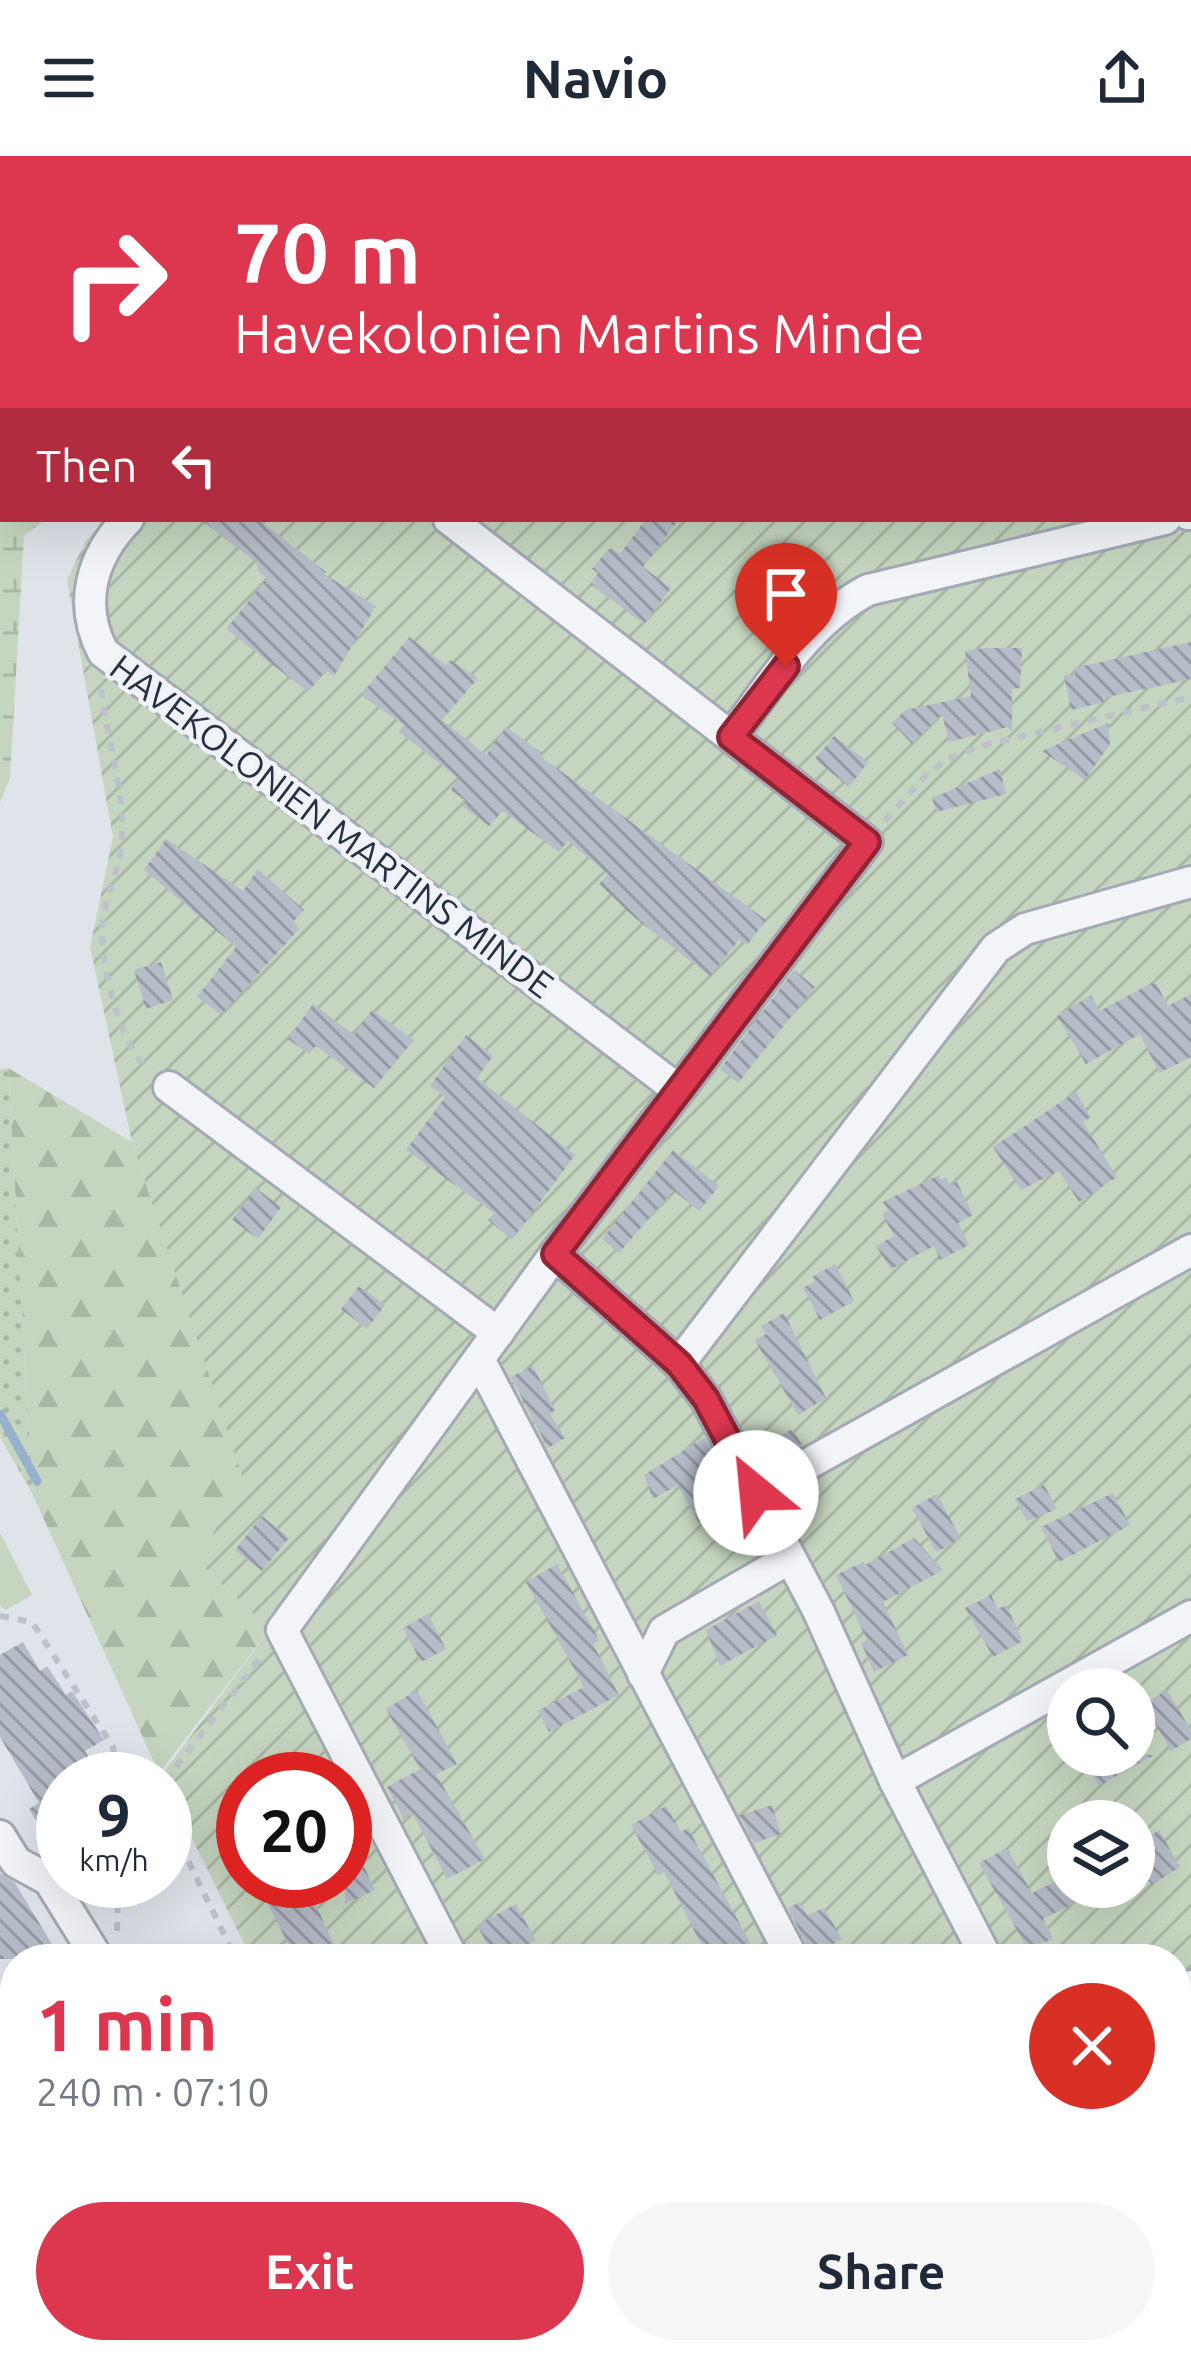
<!DOCTYPE html>
<meta charset="utf-8">
<style>
body{margin:0;font-family:Ubuntu,sans-serif;background:#f6f6f7;color:#1f2937;height:100vh;display:flex;flex-direction:column;font-size:45px;white-space:nowrap}
*{box-sizing:border-box;margin:0}
p{font-size:39px;color:#747a83}
.icon{flex:none;width:66px;height:66px;fill:none;stroke:currentColor;stroke-width:2;stroke-linecap:round;stroke-linejoin:round}
.map{position:relative;flex:1;overflow:hidden}
.details{position:absolute;left:0px;top:1788px;width:1191px;height:420px;display:flex;flex-direction:column;background:#fff;border-radius:48px 48px 0 0;box-shadow:0 12px 48px #0002}
.details>*{flex:none}
.hud{position:absolute;left:0px;top:0px;width:1191px;height:366px;box-shadow:0 12px 48px #0002;background:#dc374e;color:#fff;overflow:hidden}
.buttons{position:absolute;left:1047px;top:1512px;display:grid;gap:24px}
.buttons a{display:grid;place-items:center;width:108px;height:108px;border-radius:50%;background:#fff;box-shadow:0 12px 48px #0002;font-size:60px}
.speed{position:absolute;left:36px;top:1596px;display:flex;gap:24px;font-size:60px;font-weight:700;text-align:center}
.speed>*{display:grid;place-content:center;width:156px;height:156px;border-radius:50%;background:#fff;box-shadow:0 12px 48px #0002;line-height:1}
.speed small{font-size:30px;font-weight:400}
.speed .limit{border:18px solid #d22;background:#fff;color:#111}
.pin{position:absolute;display:grid;place-items:center;width:102px;height:102px;color:#fff;margin:-123px -51px;border-radius:50% 50% 50% 0;rotate:-45deg;box-shadow:0 0 12px #0007}
.pin .icon{rotate:45deg}
.me{position:absolute;width:132px;margin:-66px;rotate:332deg;stroke-linejoin:round;filter:drop-shadow(0 0 9px #0008)}
.turn{display:flex;align-items:center;gap:42px;height:252px;padding:0 36px;font-size:54px}
.turn .icon{width:156px;height:156px;stroke-width:2.5}
.turn b{display:block;font-size:84px;line-height:102px}
.then{display:flex;align-items:center;height:114px;padding:0 36px;background:#0003;gap:24px;font-size:45px}
.round{display:grid;place-items:center;flex:none;width:126px;height:126px;border-radius:63px;background:#f6f6f7}
.summary{display:flex;align-items:center;justify-content:space-between;height:204px;padding:0 36px}
h1{font-size:72px;font-weight:600;line-height:90px;color:#dc374e}
.primary-button{display:flex;gap:24px;margin-top:auto;padding:24px 36px}
.primary-button a{flex:1;height:138px;border-radius:72px;background:#dc374e;color:#fff;font-size:48px;font-weight:600;line-height:138px;text-align:center}
.primary-button a+a{background:#f6f6f7;color:#1f2937}
header{display:flex;justify-content:space-between;align-items:center;height:156px;padding:0 36px;background:#fff;font-size:54px;font-weight:600}
.map>svg:first-child{display:block}
</style>
<header><svg class="icon" aria-label="menu" viewBox="0 0 24 24"><path d="M4 6h16M4 12h16M4 18h16"/></svg>Navio<svg class="icon" aria-label="share" viewBox="0 0 24 24"><path d="M12 15V3M7 8l5-5 5 5M5 13v7h14v-7"/></svg></header>
<div class="map">
<svg width="1191" height="2208" viewBox="0 0 1191 2208">
<defs>
<pattern id="grass-dots" width="8" height="8" patternUnits="userSpaceOnUse" patternTransform="scale(3)"><rect width="8" height="8" fill="#c5d5bf"/><path d="M2 2h.1M6 6h.1" fill="none" stroke="#a9b7a5" stroke-width="1.8" stroke-linecap="round"/></pattern>
<pattern id="forest-firs" width="22" height="20" patternUnits="userSpaceOnUse" patternTransform="scale(3)"><rect width="22" height="20" fill="#c5d5bf"/><path d="M5 1l3.5 6h-7zM16 11l3.5 6h-7z" fill="#a9b7a5"/></pattern>
<pattern id="wetland-marsh" width="20" height="14" patternUnits="userSpaceOnUse" patternTransform="scale(3)"><rect width="20" height="14" fill="#c5d5bf"/><path d="M1 5h8M5 5V1M11 12h8M15 12V8" fill="none" stroke="#a9b7a5"/></pattern>
<pattern id="garden-furrows" width="10" height="10" patternUnits="userSpaceOnUse" patternTransform="scale(3)"><rect width="10" height="10" fill="#c5d5bf"/><path d="M-1 1l2-2M0 10L10 0M9 11l2-2" fill="none" stroke="#a9b7a5"/></pattern>
<pattern id="building-back-hatch" width="6" height="6" patternUnits="userSpaceOnUse" patternTransform="scale(3)"><rect width="6" height="6" fill="#b6bcc8"/><path d="M-1 5l2 2M0 0l6 6M5-1l2 2" fill="none" stroke="#9499a4"/></pattern>
</defs>
<rect width="100%" height="100%" fill="#dfe3ea"/>
<!-- grass -->
<g fill="url(#grass-dots)">
<path d="M177 0H606L602 3Z"/>
<path d="M8 912 33 1339 0 1281V914Z"/>
</g>
<!-- forest -->
<path fill="url(#forest-firs)" d="M8 912 132 986 243 1319 199 1407 270 1473 159 1617 33 1339Z"/>
<!-- wetland -->
<path fill="url(#wetland-marsh)" d="M0 0 177 3H3V363H46L24 380 10 622 0 646Z"/>
<!-- park -->
<path fill="#c5d5bf" d="M0 1377 32 1439 6 1454 0 1450Z"/>
<!-- garden -->
<path fill="url(#garden-furrows)" fill-rule="evenodd" d="M607 0H1191V2208H453L446 2193H1176V1803H252L161 1620 270 1473 199 1407 242 1319 132 986 90 791 113 681 67 424 86 384 107 363H1188V3H603ZM1068 1533H1134V1599H1068ZM243 1623H345V1725H243ZM1068 1665H1134V1731H1068Z"/>
<g fill="none" stroke-linecap="round" stroke-linejoin="round">
<!-- stream -->
<path stroke="#96b1ce" stroke-width="9" d="M0 1258 37 1325"/>
</g>
<!-- building -->
<g fill="url(#building-back-hatch)">
<path d="M200 363H258L326 416 324 418 376 450 334 520 326 514 308 536 226 473 267 422 258 415 257 407Z"/>
<path d="M646 363H679L643 411 671 432 644 468 590 428 598 417 592 413 607 395 611 392 620 398Z"/>
<path d="M409 481 446 509 450 504 478 522 442 564 486 599 506 571 542 597 540 600 766 764 747 789 739 784 710 820 635 762 599 728 608 718 568 685 559 696 503 655 489 670 462 650 466 645 451 634 458 622 399 576 404 569 361 539Z"/>
<path d="M1191 486V523L1103 542 1104 546 1071 554 1064 519H1075L1074 512Z"/>
<path d="M984 492H1022L1020 532 1012 533V575L1007 571 949 586 942 558 912 588 892 567 905 554 971 540 965 495Z"/>
<path d="M1108 567 1110 588 1085 624 1042 595Z"/>
<path d="M834 580 868 606 849 631 815 603Z"/>
<path d="M1000 613 1006 638 937 656 932 642Z"/>
<path d="M166 683 243 735 258 713 304 754 293 766 299 773 221 859 197 841 236 791 144 714Z"/>
<path d="M161 806 173 844 146 853 134 814Z"/>
<path d="M794 814 815 831 738 927 720 913Z"/>
<path d="M1155 825 1168 850 1191 838V901L1159 917 1140 878 1086 908 1057 860 1091 839 1100 855Z"/>
<path d="M313 848 354 879 372 854 414 884 374 932 316 890 309 898 288 883Z"/>
<path d="M466 879 493 900 477 922 575 999 512 1084 488 1064 494 1057 406 994 445 941 430 930Z"/>
<path d="M1076 936 1091 961 1083 966 1117 1021 1079 1046 1059 1015 1021 1034 993 991Z"/>
<path d="M673 994 719 1030 699 1055 673 1034 619 1097 602 1083Z"/>
<path d="M939 1019 941 1024 946 1021 950 1029 957 1026 973 1059 958 1067 969 1089 940 1104 934 1090 891 1113 876 1090 894 1080 882 1058 888 1055 883 1046Z"/>
<path d="M256 1032 281 1051 258 1083 232 1064Z"/>
<path d="M835 1108 854 1145 820 1164 803 1132 815 1125 812 1121Z"/>
<path d="M359 1130 385 1149 367 1173 341 1153Z"/>
<path d="M784 1157 826 1242 798 1259 755 1184 766 1178 761 1170Z"/>
<path d="M533 1210 555 1254 550 1258 565 1282 548 1292 511 1221Z"/>
<path d="M792 1273 802 1289 779 1302 769 1287Z"/>
<path d="M704 1282 738 1345 699 1367 678 1329 653 1343 644 1319Z"/>
<path d="M1044 1329 1057 1353 1027 1365 1015 1343Z"/>
<path d="M1113 1337 1130 1369 1059 1406 1041 1371Z"/>
<path d="M937 1338 961 1383 936 1396 912 1352Z"/>
<path d="M262 1360 289 1382 262 1415 235 1394Z"/>
<path d="M914 1382 943 1414 883 1446 908 1499 874 1516 861 1487 867 1484 836 1419 863 1406 865 1409Z"/>
<path d="M557 1408 597 1480 599 1485 593 1488 619 1539 549 1576 538 1555 584 1531 526 1426Z"/>
<path d="M991 1439 998 1453 1006 1449 1023 1485 993 1501 965 1452Z"/>
<path d="M759 1445 777 1479 720 1510 706 1474Z"/>
<path d="M428 1458 446 1493 421 1506 403 1472Z"/>
<path d="M23 1486 40 1515 47 1510 66 1539 72 1535 104 1584 85 1595 97 1615 83 1623H63V1710L29 1653 39 1647 0 1581V1499Z"/>
<path d="M417 1534 457 1608 436 1618 485 1703 447 1723 413 1658 404 1663 387 1631 420 1613 386 1553Z"/>
<path d="M1167 1534 1191 1574V1583L1171 1595 1144 1548Z"/>
<path d="M1081 1599H1154L1099 1630Z"/>
<path d="M772 1649 781 1678 754 1687 740 1659Z"/>
<path d="M666 1650 681 1676 688 1672 759 1803H709L664 1716 658 1719 631 1669Z"/>
<path d="M345 1669 375 1734 345 1748Z"/>
<path d="M1159 1674 1180 1711 1152 1729 1149 1725 1144 1728 1134 1711V1690Z"/>
<path d="M1007 1692 1032 1737 1068 1719V1731H1106L1043 1763 1053 1783 1028 1794 979 1707Z"/>
<path d="M0 1717 15 1727 61 1803H0Z"/>
<path d="M256 1725H305L336 1793 317 1803H296Z"/>
<path d="M800 1746 807 1759 824 1752 842 1783 812 1799 788 1752Z"/>
<path d="M516 1748 536 1785 495 1803 477 1769Z"/>
</g>
<g fill="none" stroke-linecap="round" stroke-linejoin="round">
<!-- minor casing -->
<g stroke="#a4aab5" stroke-width="36">
<g id="minor">
<path d="M1183 3 1191 1"/>
<path d="M1188 358 1191 357"/>
<path d="M128 363C91 401 78 448 103 496L677 933"/>
<path d="M449 363 867 686 555 1098"/>
<path d="M731 581C771 529 808 465 868 434L1165 363"/>
<path d="M169 931 498 1177"/>
<path d="M479 1203 793 1803"/>
<path d="M679 1208 996 792 1025 773 1191 726"/>
<path d="M756 1337 1191 1094"/>
<path d="M643 1518 664 1475 790 1402"/>
<path d="M895 1625 1191 1460"/>
<path d="M0 1680 16 1706 49 1724 98 1803"/>
<path d="M453 1803 282 1474 555 1098 679 1208 706 1243 818 1454 895 1625 987 1803"/>
<path d="M1176 1838 1191 1830"/>
<path d="M1176 2163 1191 2191"/>
<path d="M656 2193 664 2208"/>
<path d="M0 2203 51 2208"/>
<path d="M101 2208V2193"/>
<path d="M953 2208 959 2193"/>
</g>
</g>
<!-- path -->
<g stroke="#bdc1c9" stroke-width="6" stroke-dasharray="9 9" stroke-linecap="butt">
<path d="M101 533C107 583 124 631 122 681 121 710 107 735 103 763 97 799 120 890 148 913"/>
<path d="M885 665 926 619 948 603 984 589 1191 541"/>
<path d="M0 1460 32 1466 113 1591 118 1623"/>
<path d="M165 1625 261 1501"/>
<path d="M165 1657 236 1803"/>
<path d="M117 1775 118 1725"/>
<path d="M0 1998 15 1999"/>
<path d="M0 2038 15 2040"/>
<path d="M387 2193 389 2208"/>
<path d="M205 2208 214 2193"/>
</g>
<!-- minor -->
<use href="#minor" stroke="#f2f4f8" stroke-width="30"/>
</g>
<g fill="none" stroke-linecap="round" stroke-linejoin="round">
<!-- route casing -->
<g stroke="#8f2433" stroke-width="30">
<path id="route" d="M756 1337 706 1243 679 1208 555 1098 867 686 731 581 786 510"/>
</g>
<!-- route -->
<use href="#route" stroke="#dc374e" stroke-width="21"/>
</g>
<g text-anchor="middle" stroke-width="9" stroke-linejoin="round" paint-order="stroke">
<!-- street labels -->
<g font-size="36" fill="#263043" stroke="#eff2f7">
<text transform="translate(332 670) rotate(37)" y="13">HAVEKOLONIEN MARTINS MINDE</text>
</g>
</g>
</svg>
<div class="buttons">
<a><svg class="icon" aria-label="search" viewBox="0 0 24 24"><circle cx="10" cy="10" r="6"/><path d="M15 15l6 6"/></svg></a>
<a><svg class="icon" aria-label="layers" viewBox="0 0 24 24"><path d="M12 4l9 5-9 5-9-5zM3 14l9 5 9-5"/></svg></a>
</div>
<div class="speed"><div>9<small>km/h</small></div><div class="limit">20</div></div>
<div class="pin" style="left:786px;top:510px;background:#d93025"><svg class="icon" aria-label="arrive" viewBox="0 0 24 24"><path d="M6 21V4h12l-3 4 3 4H6"/></svg></div>
<svg class="me" style="left:756px;top:1337px" viewBox="-20 -20 40 40"><circle r="19" fill="#fff"/><path d="M0-13L10 11 0 6-10 11z" fill="#dc374e"/></svg>
<div class="hud">
<div class="turn"><svg class="icon" aria-label="right" viewBox="0 0 24 24"><path d="M7 20v-9h11M14 6l5 5-5 5"/></svg><div><b>70 m</b>Havekolonien Martins Minde</div></div>
<div class="then">Then<svg class="icon" aria-label="left" viewBox="0 0 24 24"><path d="M17 20v-9H6M10 6l-5 5 5 5"/></svg></div>
</div>
<section class="details">
<div class="summary"><div><h1>1 min</h1><p>240 m · 07:10</p></div><a class="round" style="background:#d93025;color:#fff"><svg class="icon" aria-label="close" viewBox="0 0 24 24"><path d="M6 6l12 12M18 6L6 18"/></svg></a></div>
<div class="primary-button"><a>Exit</a><a>Share</a></div>
</section>
</div>
